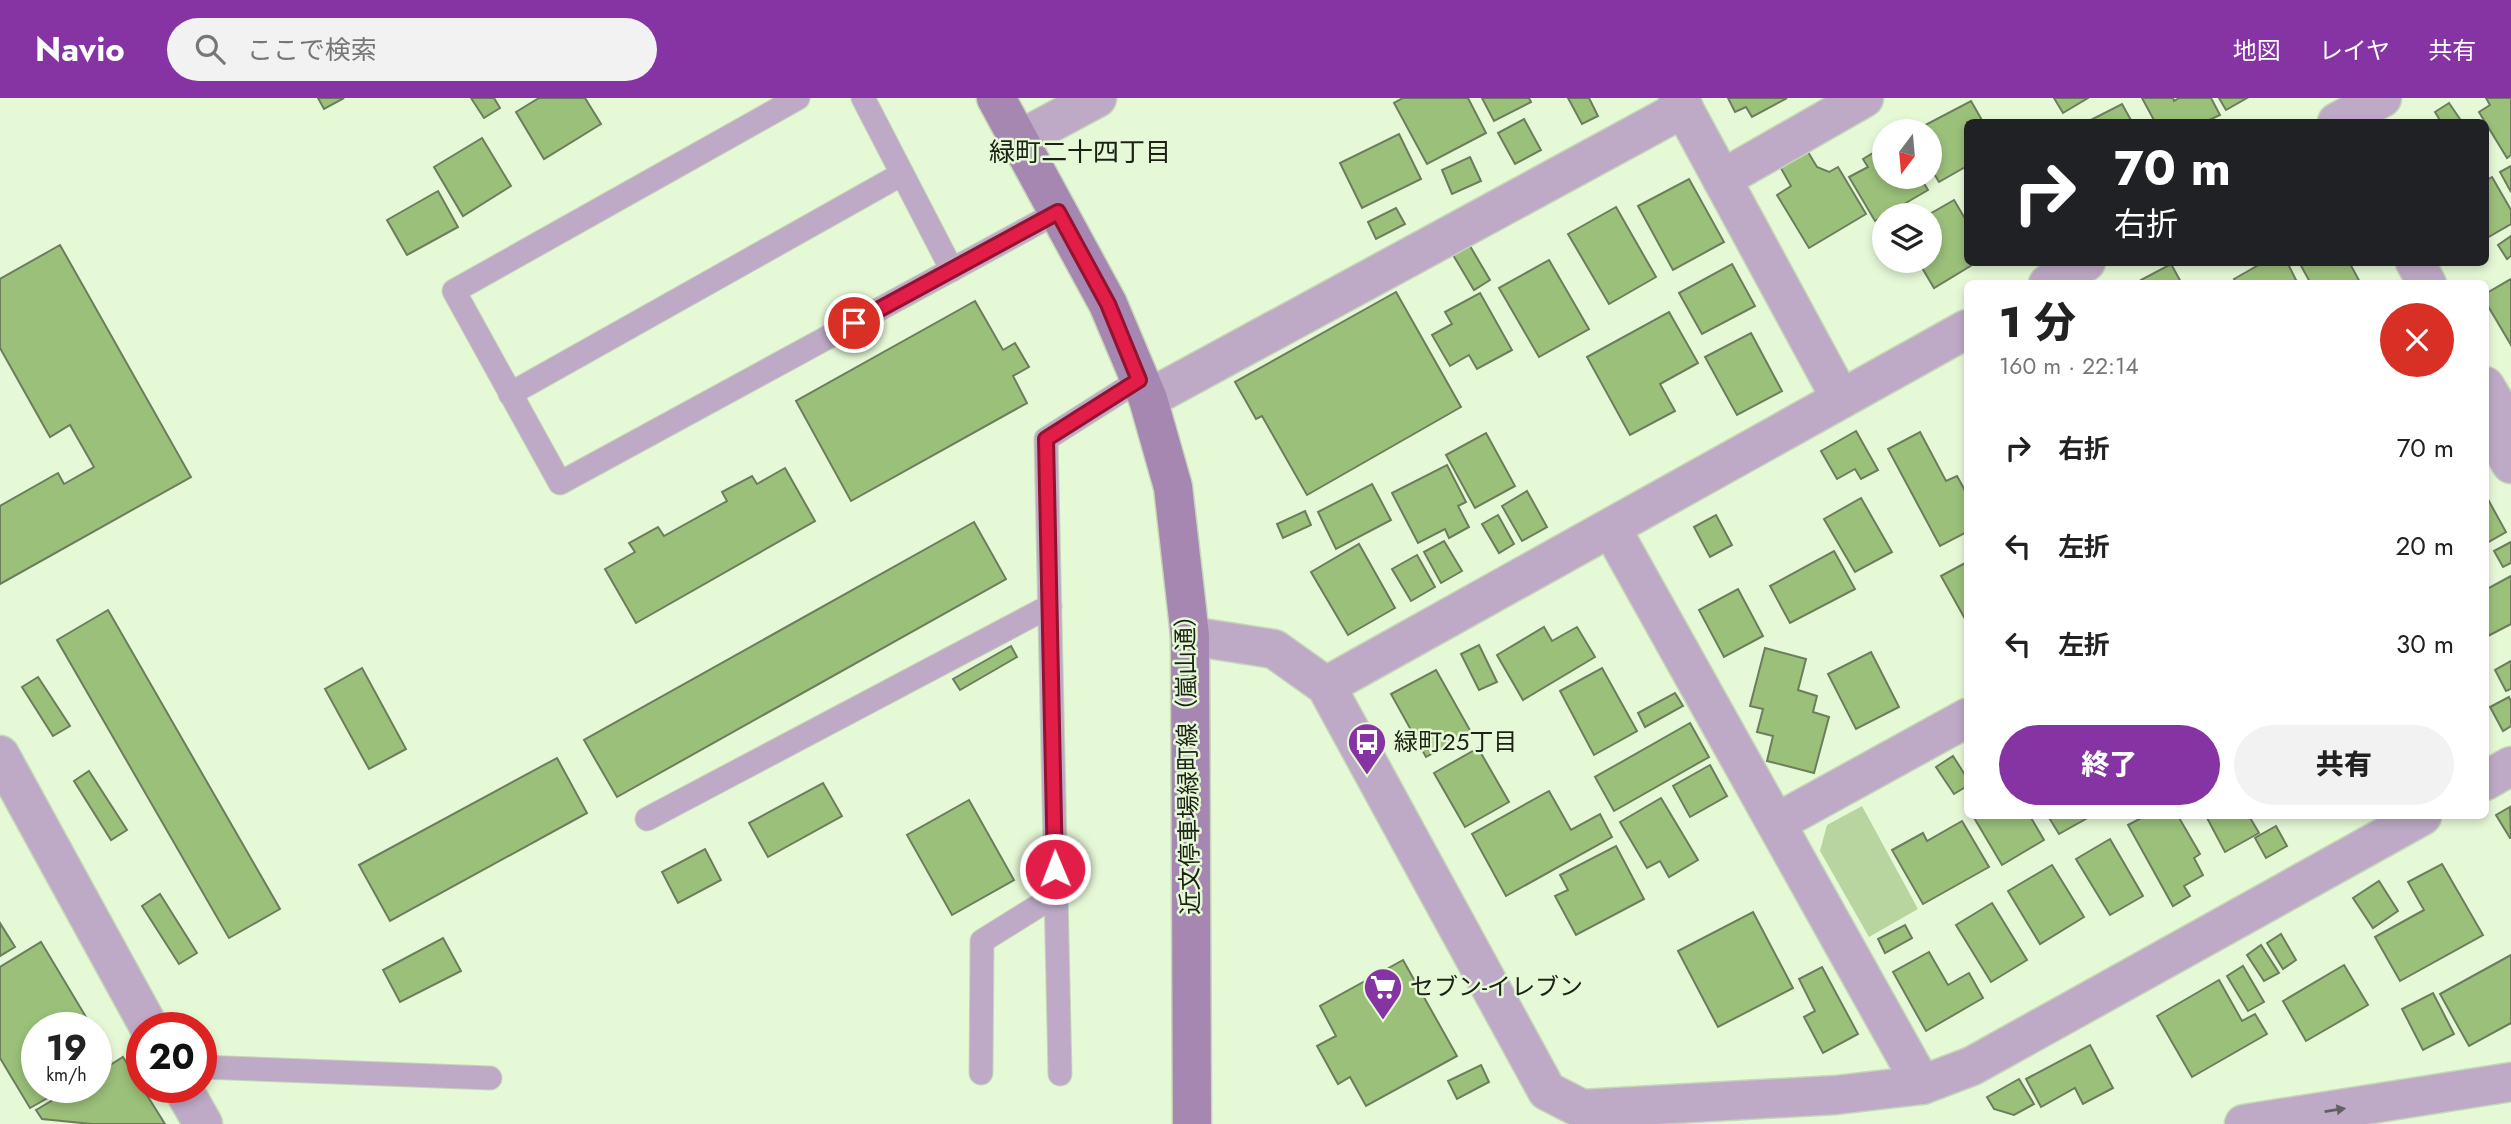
<!DOCTYPE html>
<html lang="ja">
<meta charset="utf-8">
<style>
body{margin:0;font-family:Jost,"Noto Sans JP",sans-serif;background:#f2f2f2;color:#222;height:100vh;display:flex;flex-direction:column;font-size:26px;white-space:nowrap}
*{box-sizing:border-box;margin:0}
p{font-size:23px;color:#767676}
.icon{flex:none;width:38px;height:38px;fill:none;stroke:currentColor;stroke-width:2;stroke-linecap:round;stroke-linejoin:round}
.map{position:relative;flex:1;overflow:hidden}
.side{position:absolute;left:1964px;top:182px;width:525px;height:539px;display:flex;flex-direction:column;background:#fff;border-radius:10px;box-shadow:0 4px 10px #0003}
.side>*{flex:none}
.top-card{position:absolute;left:1964px;top:21px;width:525px;height:147px;border-radius:10px;box-shadow:0 4px 10px #0003;background:#202124;color:#fff;overflow:hidden}
.needle{width:46px;rotate:196deg}
.tools{position:absolute;left:1872px;top:21px;display:grid;gap:14px}
.tools a{display:grid;place-items:center;width:70px;height:70px;border-radius:50%;background:#fff;box-shadow:0 4px 10px #0003;font-size:35px}
.speed{position:absolute;left:21px;top:914px;display:flex;gap:14px;font-size:35px;font-weight:700;text-align:center}
.speed>*{display:grid;place-content:center;width:91px;height:91px;border-radius:50%;background:#fff;box-shadow:0 4px 10px #0003;line-height:1}
.speed small{font-size:18px;font-weight:400}
.speed .limit{border:10px solid #d22;background:#fff;color:#111}
.pin{position:absolute;display:grid;place-items:center;width:60px;height:60px;color:#fff;margin:-30px;border:4px solid #fff;border-radius:50%;box-shadow:0 2px 7px #0007}
.me{position:absolute;width:77px;margin:-38px;rotate:359deg;stroke-linejoin:round;filter:drop-shadow(0 0 5px #0008)}
.turn{display:flex;align-items:center;gap:24px;height:147px;padding:0 35px;font-size:32px}
.turn .icon{width:91px;height:91px;stroke-width:2.5}
.turn b{display:block;font-size:49px;line-height:60px}
.round{display:grid;place-items:center;flex:none;width:74px;height:74px;border-radius:37px;background:#f2f2f2}
.overview{display:flex;align-items:center;justify-content:space-between;height:119px;padding:0 35px}
h1{font-size:42px;font-weight:800;line-height:52px}
.cta{display:flex;gap:14px;margin-top:auto;padding:14px 35px}
.cta a{flex:1;height:80px;border-radius:42px;background:#8634a3;color:#fff;font-size:28px;font-weight:800;line-height:80px;text-align:center}
.cta a+a{background:#f2f2f2;color:#222}
ul{padding:0;list-style:none}
li{display:flex;align-items:center;gap:21px;height:98px;padding:0 35px}
li div{flex:1}
li b{display:block;font-size:26px}
li em{font-style:normal}
header{display:flex;align-items:center;gap:42px;box-sizing:border-box;height:98px;padding:0 35px;background:#8634a3;color:#fff}
header strong{font-size:33px}
nav{display:flex;gap:38px;margin-inline-start:auto;font-size:24px}
.search{width:490px;height:63px;background:#f2f2f2;display:flex;align-items:center;gap:18px;box-sizing:border-box;padding:0 24px;border-radius:38px;color:#767676;font-size:26px}
.map>svg:first-child{display:block}
</style>
<header>
<strong>Navio</strong>
<div class="search"><svg class="icon" aria-label="search" viewBox="0 0 24 24"><circle cx="10" cy="10" r="6"/><path d="M15 15l6 6"/></svg>ここで検索</div>
<nav><a>地図</a><a>レイヤ</a><a>共有</a></nav>
</header>
<div class="map">
<svg width="2511" height="1026" viewBox="0 0 2511 1026">
<rect width="100%" height="100%" fill="#e6f9d7"/>
<!-- green -->
<path fill="#b8d59f" d="M1862 708 1918 811 1869 839 1820 753 1827 727Z"/>
<!-- building -->
<g fill="#9bc07a" stroke="#6c7d5e" stroke-width="2">
<path d="M318 0H344L324 11Z"/>
<path d="M471 0H494L500 10 484 20Z"/>
<path d="M539 0H585L601 26 544 61 516 14Z"/>
<path d="M1403 0H1468L1486 35 1427 66 1394 5Z"/>
<path d="M1482 0H1529L1531 4 1494 23Z"/>
<path d="M1568 0H1589L1598 18 1582 26Z"/>
<path d="M1728 0H1787L1752 19 1746 9 1735 14Z"/>
<path d="M2054 0H2088L2063 15Z"/>
<path d="M2142 0H2173L2174 3 2179 0H2211L2220 17 2205 24H2155Z"/>
<path d="M2219 0H2247L2226 12Z"/>
<path d="M2486 0H2511V57L2507 60 2479 14 2490 7Z"/>
<path d="M1971 3 1983 24H1967V68L1939 84 1930 69V33H1914Z"/>
<path d="M2449 5 2462 24H2441L2435 14Z"/>
<path d="M2122 6 2132 24H2087Z"/>
<path d="M1524 21 1541 52 1515 66 1498 35Z"/>
<path d="M1399 36 1421 81 1362 110 1340 65Z"/>
<path d="M482 40 511 88 463 118 434 69Z"/>
<path d="M1805 49 1817 69 1829 74 1838 69 1866 116 1809 150 1777 97 1791 88 1778 65Z"/>
<path d="M1883 49 1885 79H1920L1928 92 1875 123 1849 79 1868 69 1863 61Z"/>
<path d="M1470 59 1481 83 1452 96 1442 72Z"/>
<path d="M2511 68V94L2500 74Z"/>
<path d="M2492 79 2511 112V126L2485 141V83Z"/>
<path d="M1689 81 1724 144 1673 172 1638 108Z"/>
<path d="M438 93 458 129 407 157 387 122Z"/>
<path d="M1954 102 1967 124V164H1977L1934 190 1918 163H1930V117H1928Z"/>
<path d="M1616 109 1656 179 1609 206 1568 136Z"/>
<path d="M1396 110 1405 126 1376 141 1368 124Z"/>
<path d="M2511 138V158L2507 161 2498 147Z"/>
<path d="M60 147 191 379 0 486V408L58 375 64 386 94 369 70 327 50 339 0 250V181Z"/>
<path d="M1470 148 1490 182 1474 192 1453 157Z"/>
<path d="M1549 162 1589 231 1539 259 1499 190Z"/>
<path d="M2264 164H2287L2298 186H2237L2234 181Z"/>
<path d="M2299 164H2349L2361 186H2311Z"/>
<path d="M1732 166 1755 208 1702 236 1679 195Z"/>
<path d="M2171 166 2182 186H2143L2141 182Z"/>
<path d="M2511 181V247L2485 203V196Z"/>
<path d="M1396 194 1461 309 1307 397 1262 318 1256 321 1235 284Z"/>
<path d="M1480 195 1512 252 1477 271 1469 257 1450 268 1432 237 1452 226 1445 214Z"/>
<path d="M975 203 1003 252 1015 245 1029 269 1013 278 1027 305 851 403 796 303Z"/>
<path d="M1669 214 1698 265 1660 286 1675 313 1630 337 1587 259Z"/>
<path d="M1751 235 1782 293 1737 317 1705 259Z"/>
<path d="M1856 333 1878 372 1861 381 1855 371 1837 381 1821 353Z"/>
<path d="M1920 334 1946 383 1957 378 1967 396V434L1940 448 1888 351Z"/>
<path d="M1486 335 1515 388 1475 410 1446 357Z"/>
<path d="M1447 367 1466 404 1458 408 1469 429 1449 440 1445 431 1418 445 1392 395Z"/>
<path d="M785 370 815 423 636 525 605 471 635 454 629 445 658 429 664 438 727 403 722 394 752 378 757 386Z"/>
<path d="M1372 386 1391 422 1336 451 1318 414Z"/>
<path d="M1527 393 1547 429 1522 443 1502 408Z"/>
<path d="M2485 396 2506 434 2485 446Z"/>
<path d="M1861 400 1892 454 1855 474 1824 421Z"/>
<path d="M1305 413 1311 427 1283 440 1277 426Z"/>
<path d="M1498 417 1514 446 1499 455 1482 426Z"/>
<path d="M1716 417 1732 447 1710 459 1694 429Z"/>
<path d="M974 424 1006 481 617 699 584 642Z"/>
<path d="M1444 443 1462 473 1441 485 1424 454Z"/>
<path d="M2511 444V465L2503 469 2494 453Z"/>
<path d="M1359 446 1395 510 1348 537 1311 474Z"/>
<path d="M1834 453 1855 491 1790 525 1770 488Z"/>
<path d="M1417 457 1435 489 1411 503 1392 471Z"/>
<path d="M1967 464V517L1964 519 1941 478Z"/>
<path d="M2511 478V526L2486 539 2485 492Z"/>
<path d="M1738 491 1763 538 1724 559 1699 512Z"/>
<path d="M108 512 280 811 229 840 57 542Z"/>
<path d="M1544 529 1552 543 1577 529 1595 559 1523 602 1497 557Z"/>
<path d="M1479 547 1497 584 1479 592 1461 556Z"/>
<path d="M1011 548 1017 559 960 592 953 581Z"/>
<path d="M1765 550 1806 561 1798 592 1817 598 1813 614 1829 619 1814 675 1767 663 1773 638 1757 634 1763 611 1750 608Z"/>
<path d="M1871 554 1899 609 1856 631 1828 576Z"/>
<path d="M2511 563V591L2506 593 2495 572Z"/>
<path d="M362 570 406 651 369 671 325 591Z"/>
<path d="M1602 570 1637 633 1594 657 1560 593Z"/>
<path d="M1436 572 1471 634 1426 659 1391 596Z"/>
<path d="M38 579 70 628 53 638 22 589Z"/>
<path d="M1675 595 1683 608 1645 629 1638 615Z"/>
<path d="M2509 599 2511 604V628L2503 633 2490 609Z"/>
<path d="M1690 625 1709 659 1614 713 1595 679Z"/>
<path d="M1478 650 1509 704 1465 729 1434 675Z"/>
<path d="M1953 658 1967 680V688L1954 696 1936 669Z"/>
<path d="M557 660 587 715 390 823 359 767Z"/>
<path d="M1710 667 1727 698 1690 719 1673 688Z"/>
<path d="M89 673 127 732 111 742 74 683Z"/>
<path d="M823 685 842 718 768 759 749 725Z"/>
<path d="M1549 693 1571 732 1600 716 1612 739 1506 798 1472 736Z"/>
<path d="M1661 700 1698 762 1669 779 1660 763 1647 770 1620 724Z"/>
<path d="M969 702 1014 782 952 817 907 737Z"/>
<path d="M2510 709 2511 740H2510L2496 717Z"/>
<path d="M1973 718H2030L2044 742 2002 767Z"/>
<path d="M2048 718H2091L2059 736Z"/>
<path d="M2145 718H2178L2200 756 2194 760 2203 777 2184 788 2190 798 2173 808 2128 727Z"/>
<path d="M2206 718H2249L2259 735 2225 754Z"/>
<path d="M1962 723 1989 769 1923 806 1892 752 1923 735 1927 743Z"/>
<path d="M2276 728 2287 748 2266 760 2255 740Z"/>
<path d="M2110 741 2143 798 2110 817 2076 761Z"/>
<path d="M1616 748 1644 801 1576 837 1555 798 1568 792 1560 777Z"/>
<path d="M705 751 721 782 678 805 662 774Z"/>
<path d="M2442 766 2483 837 2400 883 2375 839 2424 812 2408 784Z"/>
<path d="M2052 767 2084 819 2040 846 2008 793Z"/>
<path d="M2379 783 2398 813 2373 830 2353 800Z"/>
<path d="M160 796 197 855 179 866 142 808Z"/>
<path d="M1992 805 2027 862 1991 884 1956 827Z"/>
<path d="M1753 814 1793 890 1718 929 1678 853Z"/>
<path d="M0 825 15 849 0 858Z"/>
<path d="M1905 827 1912 840 1885 855 1878 841Z"/>
<path d="M2281 836 2296 862 2283 871 2267 845Z"/>
<path d="M443 840 461 873 400 904 383 872Z"/>
<path d="M41 844 92 929H37V989H67L30 1010 0 960V869Z"/>
<path d="M2261 847 2279 875 2264 883 2247 857Z"/>
<path d="M1929 854 1948 887 1969 875 1983 900 1926 933 1893 874Z"/>
<path d="M2511 857V925L2469 948 2440 896Z"/>
<path d="M1403 862 1457 958 1366 1008 1350 979 1338 986 1317 948 1336 938 1320 908Z"/>
<path d="M2344 867 2368 907 2306 943 2283 903Z"/>
<path d="M2243 868 2264 904 2248 913 2227 878Z"/>
<path d="M1822 869 1858 936 1823 955 1804 919 1815 913 1799 881Z"/>
<path d="M2219 882 2242 923 2255 916 2267 936 2192 979 2157 918Z"/>
<path d="M2433 895 2454 936 2423 952 2402 911Z"/>
<path d="M96 937 111 963 96 971Z"/>
<path d="M2090 947 2113 990 2083 1006 2075 990 2041 1009 2026 981Z"/>
<path d="M123 959 165 1026H92L42 1021 36 1012 75 989H96V976Z"/>
<path d="M1481 967 1489 984 1457 1001 1448 983Z"/>
<path d="M2019 981 2034 1006 2014 1017 1994 1011 1987 999Z"/>
</g>
<g fill="none" stroke-linecap="round" stroke-linejoin="round">
<!-- service casing -->
<g stroke="#c6d6b8" stroke-width="25">
<g id="service">
<path d="M798 0 454 193 560 385 1058 114"/>
<path d="M863 0 952 172"/>
<path d="M510 296 902 76"/>
<path d="M647 721 1050 508"/>
<path d="M201 969 490 980"/>
<path d="M981 975 982 843 1056 797"/>
<path d="M1060 976 1046 341 1139 282"/>
</g>
</g>
<!-- minor casing -->
<g stroke="#c6d6b8" stroke-width="41">
<g id="minor">
<path d="M1678 0 1841 301"/>
<path d="M2337 24 2382 0"/>
<path d="M1019 42 1097 0"/>
<path d="M1722 81 1864 0"/>
<path d="M2415 164 2427 186"/>
<path d="M2048 186 2086 164"/>
<path d="M2485 288 2505 322"/>
<path d="M1148 301 1684 10"/>
<path d="M2491 330 2511 366"/>
<path d="M1611 430 1922 987"/>
<path d="M1190 538 1274 551 1326 588 1547 993 1582 1011 1836 997 1922 987 1972 968 2422 718"/>
<path d="M1326 588 1967 231"/>
<path d="M0 657 149 929"/>
<path d="M2485 683 2511 668"/>
<path d="M1776 725 1967 620"/>
<path d="M182 989 203 1026"/>
<path d="M2244 1026 2511 984"/>
</g>
</g>
<!-- secondary casing -->
<g stroke="#c6d6b8" stroke-width="41">
<path id="secondary" d="M996 0 1108 206 1148 301 1173 389 1190 538 1192 1026"/>
</g>
<!-- service -->
<use href="#service" stroke="#beaac7" stroke-width="23"/>
<!-- minor -->
<use href="#minor" stroke="#beaac7" stroke-width="38"/>
<!-- secondary -->
<use href="#secondary" stroke="#a587b1" stroke-width="38"/>
</g>
<!-- one-way arrows -->
<defs><path id="oneway-solid" d="M-6-.8H1V-3.2L6.5 0L1 3.2V.8H-6Z" transform="scale(1.75)"/></defs>
<use fill="#645f65" href="#oneway-solid" transform="translate(2335 1012) rotate(-9)"/>
<g fill="none" stroke-linecap="round" stroke-linejoin="round">
<!-- route casing -->
<g stroke="#92132f" stroke-width="18">
<path id="route" d="M854 225 1058 114 1108 206 1139 282 1046 341 1055 771"/>
</g>
<!-- route -->
<use href="#route" stroke="#e11d48" stroke-width="12"/>
</g>
<!-- icons -->
<defs>
<g id="bus-pin" transform="scale(2.0125)"><path d="M0 17L-7.5 6A9.5 9.5 0 1 1 7.5 6Z" fill="#8634a3" stroke="#e6f9d7"/><path d="M-5-6H5V4H4V6H2V4H-2V6H-4V4H-5ZM-3.5-4V0h7V-4ZM-3.5 1.2v1.5H-2V1.2ZM2 1.2v1.5H3.5V1.2Z" fill="#fff"/></g>
<g id="supermarket-pin" transform="scale(2.0125)"><path d="M0 17L-7.5 6A9.5 9.5 0 1 1 7.5 6Z" fill="#8634a3" stroke="#e6f9d7"/><path d="M-6-5.5h2.5l.6 2H6L4.5 2H-2.5L-4.4-4H-6ZM-1.5 3.2a1.3 1.3 0 1 0 .1 0ZM3 3.2a1.3 1.3 0 1 0 .1 0Z" fill="#fff"/></g>
</defs>
<g fill-rule="evenodd">
<use href="#bus-pin" x="1367" y="644"/>
<use href="#supermarket-pin" x="1383" y="889"/>
</g>
<g text-anchor="middle" stroke-width="5" stroke-linejoin="round" paint-order="stroke">
<!-- poi labels -->
<g font-size="24" fill="#1b2115" stroke="#e6f9d7" text-anchor="start">
<text x="1394" y="652">緑町25丁目</text>
<text x="1410" y="897">セブン-イレブン</text>
</g>
<!-- street labels -->
<g font-size="24" fill="#1b2115" stroke="#e6f9d7">
<text transform="translate(1188 661) rotate(-91)" y="8">近文停車場緑町線（嵐山通）</text>
</g>
<!-- neighbourhood labels -->
<g font-size="26" fill="#1b2115" stroke="#e6f9d7">
<text x="1080" y="63">緑町二十四丁目</text>
</g>
</g>
</svg>
<div class="tools">
<a><svg class="needle" viewBox="-14 -14 28 28"><path d="M0-13l5 13h-10z" fill="#e53935"/><path d="M0 13l5-13h-10z" fill="#767676"/></svg></a>
<a><svg class="icon" aria-label="layers" viewBox="0 0 24 24"><path d="M12 4l9 5-9 5-9-5zM3 14l9 5 9-5"/></svg></a>
</div>
<div class="speed"><div>19<small>km/h</small></div><div class="limit">20</div></div>
<div class="pin" style="left:854px;top:225px;background:#d93025"><svg class="icon" aria-label="arrive" viewBox="0 0 24 24"><path d="M6 21V4h12l-3 4 3 4H6"/></svg></div>
<svg class="me" style="left:1055px;top:771px" viewBox="-20 -20 40 40"><circle r="17" fill="#e11d48" stroke="#fff" stroke-width="3"/><path d="M0-11L8 9 0 5-8 9z" fill="#fff"/></svg>
<div class="top-card">
<div class="turn"><svg class="icon" aria-label="right" viewBox="0 0 24 24"><path d="M7 20v-9h11M14 6l5 5-5 5"/></svg><div><b>70 m</b>右折</div></div>
</div>
<section class="side">
<div class="overview"><div><h1>1 分</h1><p>160 m · 22:14</p></div><a class="round" style="background:#d93025;color:#fff"><svg class="icon" aria-label="close" viewBox="0 0 24 24"><path d="M6 6l12 12M18 6L6 18"/></svg></a></div>
<ul>
<li><svg class="icon" aria-label="right" viewBox="0 0 24 24"><path d="M7 20v-9h11M14 6l5 5-5 5"/></svg><div><b>右折</b></div><em>70 m</em></li>
<li><svg class="icon" aria-label="left" viewBox="0 0 24 24"><path d="M17 20v-9H6M10 6l-5 5 5 5"/></svg><div><b>左折</b></div><em>20 m</em></li>
<li><svg class="icon" aria-label="left" viewBox="0 0 24 24"><path d="M17 20v-9H6M10 6l-5 5 5 5"/></svg><div><b>左折</b></div><em>30 m</em></li>
</ul>
<div class="cta"><a>終了</a><a>共有</a></div>
</section>
</div>
